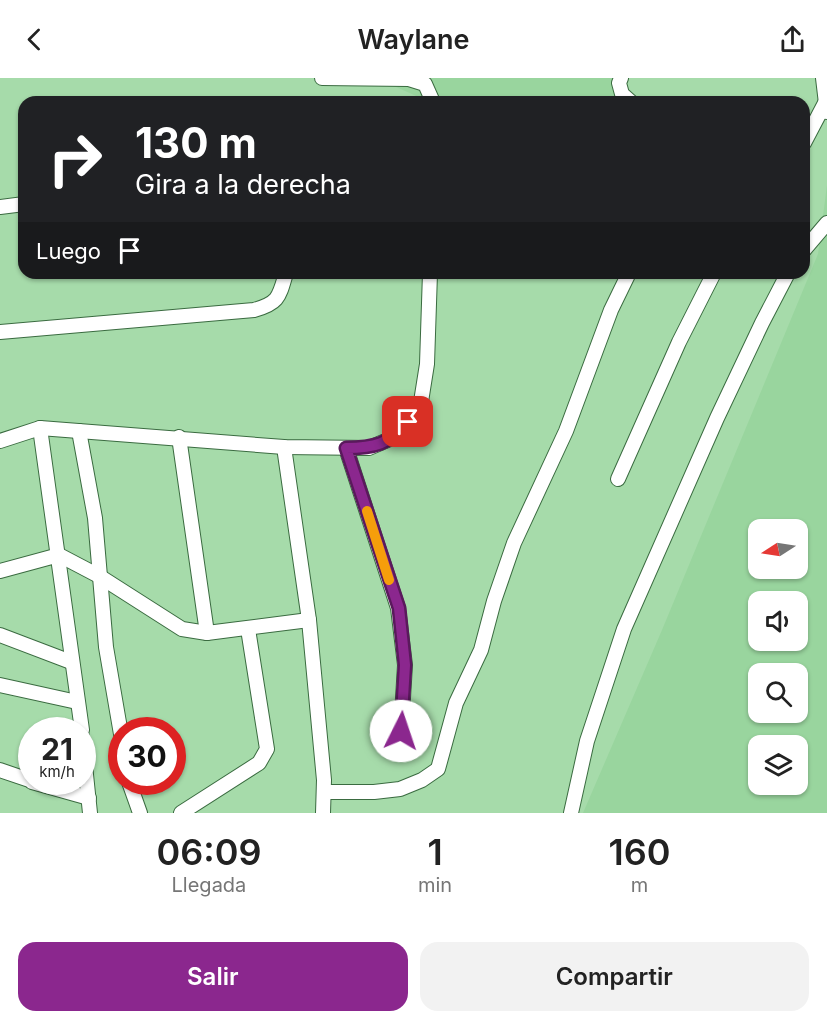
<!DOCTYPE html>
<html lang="es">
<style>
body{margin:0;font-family:Inter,sans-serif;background:#f2f2f2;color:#222;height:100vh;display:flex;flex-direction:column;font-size:22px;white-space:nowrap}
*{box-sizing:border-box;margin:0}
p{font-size:20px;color:#767676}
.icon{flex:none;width:33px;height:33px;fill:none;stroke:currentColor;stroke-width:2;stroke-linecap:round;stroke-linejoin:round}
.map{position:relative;height:735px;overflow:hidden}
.drawer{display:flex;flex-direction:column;background:#fff;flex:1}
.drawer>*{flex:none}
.guide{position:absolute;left:18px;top:18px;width:792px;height:183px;border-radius:18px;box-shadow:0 2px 4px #0004;background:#202124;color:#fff;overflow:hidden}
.needle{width:39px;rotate:258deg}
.fabs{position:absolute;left:748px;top:441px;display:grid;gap:12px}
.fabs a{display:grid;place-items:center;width:60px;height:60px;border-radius:12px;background:#fff;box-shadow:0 2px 4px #0004;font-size:30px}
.speed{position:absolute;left:18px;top:639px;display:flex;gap:12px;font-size:30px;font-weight:700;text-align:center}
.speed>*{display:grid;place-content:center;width:78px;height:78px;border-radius:50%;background:#fff;box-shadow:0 2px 4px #0004;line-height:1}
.speed small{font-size:15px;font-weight:400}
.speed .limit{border:9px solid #d22;background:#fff;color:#111}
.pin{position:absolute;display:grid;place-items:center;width:51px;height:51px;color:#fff;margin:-26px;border-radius:12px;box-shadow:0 3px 9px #0006}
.me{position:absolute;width:66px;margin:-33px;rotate:4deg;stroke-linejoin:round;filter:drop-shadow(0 0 4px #0008)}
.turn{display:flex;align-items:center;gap:21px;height:126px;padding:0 18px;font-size:27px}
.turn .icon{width:78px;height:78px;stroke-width:2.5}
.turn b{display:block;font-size:42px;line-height:51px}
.then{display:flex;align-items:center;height:57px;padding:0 18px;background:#0003;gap:12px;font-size:22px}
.eta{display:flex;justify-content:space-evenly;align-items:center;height:102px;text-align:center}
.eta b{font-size:36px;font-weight:600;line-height:42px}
.button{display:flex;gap:12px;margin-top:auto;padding:12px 18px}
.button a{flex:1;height:69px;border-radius:18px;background:#8b278e;color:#fff;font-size:24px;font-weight:600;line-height:69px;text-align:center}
.button a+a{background:#f2f2f2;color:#222}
header{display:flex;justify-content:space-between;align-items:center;height:78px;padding:0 18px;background:#fff;font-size:27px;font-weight:600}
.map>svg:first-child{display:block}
</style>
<header><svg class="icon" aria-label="back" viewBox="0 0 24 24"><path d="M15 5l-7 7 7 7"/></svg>Waylane<svg class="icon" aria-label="share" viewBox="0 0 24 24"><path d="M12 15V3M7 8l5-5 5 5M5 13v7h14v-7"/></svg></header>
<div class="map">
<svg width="827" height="735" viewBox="0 0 827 735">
<rect width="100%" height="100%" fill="#a6dbaa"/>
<!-- built -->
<g fill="#99d59e" fill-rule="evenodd">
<path d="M376 0H627L616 24H424L423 21Z"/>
<path d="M827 107V735H583L662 552 818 176ZM759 452H798V490H759ZM759 524H798V562H759ZM759 596H798V634H759ZM759 668H798V706H759Z"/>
</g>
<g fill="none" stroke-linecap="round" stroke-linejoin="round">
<!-- street casing -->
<g stroke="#3a6b40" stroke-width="16">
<g id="street">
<path d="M322 0 409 1 425 6 433 24"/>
<path d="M621 0 619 5 622 16 631 24"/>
<path d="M823 0 827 34"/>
<path d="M804 65 825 25"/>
<path d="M0 129 24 126"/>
<path d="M804 172 827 145"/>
<path d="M0 254 254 232C279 225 279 219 286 195"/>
<path d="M40 350 82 652"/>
<path d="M79 353 95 440 106 569 122 662"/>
<path d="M179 359 207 555"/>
<path d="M0 363 40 350 284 369 369 370 397 358 420 330 427 286 430 195"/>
<path d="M284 369 309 542 324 702 323 735"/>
<path d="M346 370 398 530 405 587 401 653"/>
<path d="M618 401 679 264 714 195"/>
<path d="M0 493 59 477 99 498 182 551 207 555 309 542"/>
<path d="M0 557 71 584"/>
<path d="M0 607 77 624"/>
<path d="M82 658 90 735"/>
<path d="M0 692 32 703"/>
<path d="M32 704 89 720"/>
<path d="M129 704 140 735"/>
<path d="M324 714H374L400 711 422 702 438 691 456 625 481 572 494 523 514 465 566 353 611 232 629 195"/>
<path d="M181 735 259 685 267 671 248 551"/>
<path d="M571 735 587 663 624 551 717 340 762 245 788 195"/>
</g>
</g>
<!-- street -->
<use href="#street" stroke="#fff" stroke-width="14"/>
</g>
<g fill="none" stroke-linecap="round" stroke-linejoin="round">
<!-- route casing -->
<g stroke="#5a195c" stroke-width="15">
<path id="route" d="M401 653 405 587 399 530 346 370C374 370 390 366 408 344"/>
</g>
<!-- route -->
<use href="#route" stroke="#8b278e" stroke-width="10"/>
<!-- slow -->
<path stroke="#f59e0b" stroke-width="10" d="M367 433 389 502"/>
</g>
</svg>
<div class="fabs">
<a><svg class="needle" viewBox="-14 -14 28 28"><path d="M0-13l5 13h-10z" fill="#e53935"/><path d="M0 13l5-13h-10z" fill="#767676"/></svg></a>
<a><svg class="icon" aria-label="sound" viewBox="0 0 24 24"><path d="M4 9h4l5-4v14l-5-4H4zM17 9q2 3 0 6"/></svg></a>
<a><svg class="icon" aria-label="search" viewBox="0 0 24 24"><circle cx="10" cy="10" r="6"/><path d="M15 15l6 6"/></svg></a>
<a><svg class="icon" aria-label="layers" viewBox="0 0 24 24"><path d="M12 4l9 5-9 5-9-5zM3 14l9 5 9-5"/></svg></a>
</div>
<div class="speed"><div>21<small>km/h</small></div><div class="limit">30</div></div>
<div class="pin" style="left:408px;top:344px;background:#d93025"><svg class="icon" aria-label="arrive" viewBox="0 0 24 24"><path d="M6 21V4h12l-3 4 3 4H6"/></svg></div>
<svg class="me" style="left:401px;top:653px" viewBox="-20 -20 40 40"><circle r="19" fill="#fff"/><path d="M0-13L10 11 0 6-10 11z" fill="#8b278e"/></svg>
<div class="guide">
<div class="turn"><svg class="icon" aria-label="right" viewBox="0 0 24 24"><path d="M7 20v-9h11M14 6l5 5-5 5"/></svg><div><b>130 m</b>Gira a la derecha</div></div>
<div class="then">Luego<svg class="icon" aria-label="arrive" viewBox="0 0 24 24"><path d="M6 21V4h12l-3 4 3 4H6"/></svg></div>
</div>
</div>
<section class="drawer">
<div class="eta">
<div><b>06:09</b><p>Llegada</p></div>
<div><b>1</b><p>min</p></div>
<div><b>160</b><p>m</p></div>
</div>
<div class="button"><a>Salir</a><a>Compartir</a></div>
</section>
